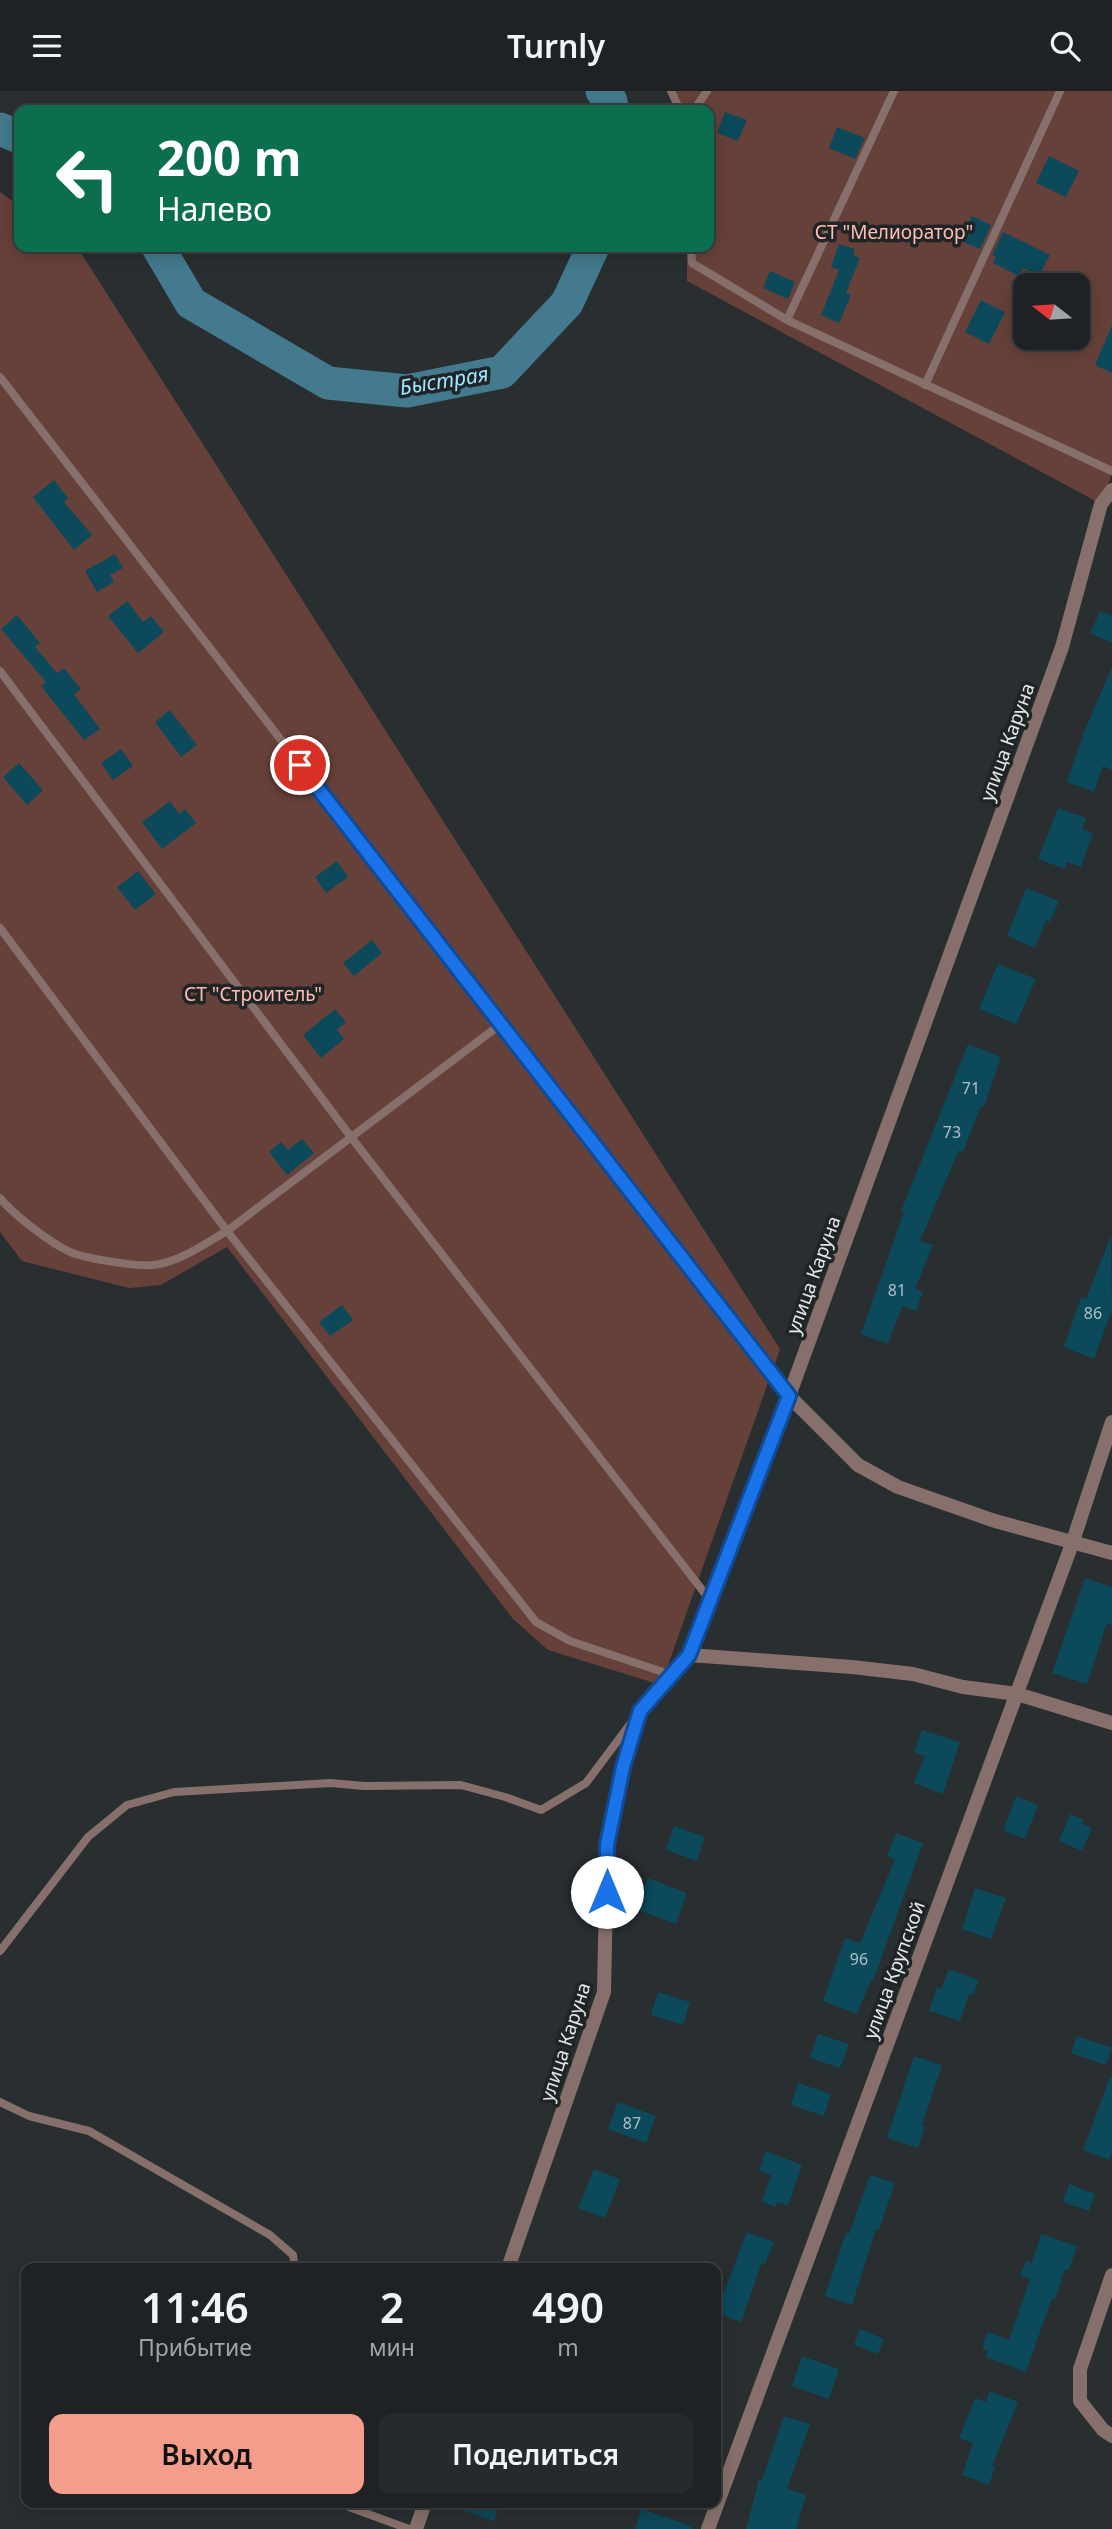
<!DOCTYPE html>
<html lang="ru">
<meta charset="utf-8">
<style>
body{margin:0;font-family:"Noto Sans",sans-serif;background:#272a2c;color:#f1f3f6;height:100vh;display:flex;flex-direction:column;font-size:26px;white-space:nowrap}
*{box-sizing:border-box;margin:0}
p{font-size:23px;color:#a1a4a6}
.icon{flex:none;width:38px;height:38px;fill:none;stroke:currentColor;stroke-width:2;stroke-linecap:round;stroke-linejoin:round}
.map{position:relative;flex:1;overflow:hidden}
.side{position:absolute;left:21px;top:2172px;width:700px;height:245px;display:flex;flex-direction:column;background:#1f2224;border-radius:14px;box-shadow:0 4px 18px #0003,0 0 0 2px #3c3f41}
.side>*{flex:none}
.top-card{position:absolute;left:14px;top:14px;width:700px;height:147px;border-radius:14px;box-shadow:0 4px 18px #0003,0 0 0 2px #3c3f41;background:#0b6e4f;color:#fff;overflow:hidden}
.needle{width:46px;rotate:287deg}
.tools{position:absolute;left:1013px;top:182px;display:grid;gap:14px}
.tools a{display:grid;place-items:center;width:77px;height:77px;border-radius:14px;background:#1f2224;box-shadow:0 4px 18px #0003,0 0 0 2px #3c3f41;font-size:35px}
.pin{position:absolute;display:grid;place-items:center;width:60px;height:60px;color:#fff;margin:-30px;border:4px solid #fff;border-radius:50%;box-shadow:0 2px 7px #0007}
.me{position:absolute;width:77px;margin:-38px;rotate:0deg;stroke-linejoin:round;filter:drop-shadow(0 0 5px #0008)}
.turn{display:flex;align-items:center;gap:24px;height:147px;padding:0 28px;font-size:32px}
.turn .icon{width:91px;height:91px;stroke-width:2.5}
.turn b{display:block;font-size:49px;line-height:60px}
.eta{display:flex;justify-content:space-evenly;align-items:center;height:119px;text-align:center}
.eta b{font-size:42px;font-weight:600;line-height:49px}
.action{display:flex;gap:14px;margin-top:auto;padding:14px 28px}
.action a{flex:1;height:80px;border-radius:14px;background:#f49d8b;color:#111;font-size:28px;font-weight:600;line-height:80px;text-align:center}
.action a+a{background:#272a2c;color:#f1f3f6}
header{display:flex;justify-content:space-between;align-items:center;height:91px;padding:0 28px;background:#1f2224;font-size:32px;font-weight:600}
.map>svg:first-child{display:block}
</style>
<header><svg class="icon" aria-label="menu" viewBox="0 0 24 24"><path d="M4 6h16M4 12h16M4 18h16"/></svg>Turnly<svg class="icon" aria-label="search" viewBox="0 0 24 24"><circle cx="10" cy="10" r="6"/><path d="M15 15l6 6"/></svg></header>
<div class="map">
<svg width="1112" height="2438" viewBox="0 0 1112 2438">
<rect width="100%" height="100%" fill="#292e30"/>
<!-- green -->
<g fill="#66413a" fill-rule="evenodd">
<path d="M670 0H1112V382L1101 413 687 190V156H709V19H676ZM1026 194H1078V247H1026Z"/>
<path d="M0 101 19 115V156H73L81 162 780 1258 661 1594 548 1559 513 1528 227 1156 161 1194 129 1197 22 1170 0 1141Z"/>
</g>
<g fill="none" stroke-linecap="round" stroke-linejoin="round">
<!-- river -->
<g stroke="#437a8e" stroke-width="33">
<path d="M602 0 611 10 612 19"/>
<path d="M0 38 19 46"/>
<path d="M158 156 191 212 328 292 407 300 502 281 567 212 593 156"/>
</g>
</g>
<!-- building -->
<g fill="#0b495b">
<path d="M725 21 747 29 738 50 717 42Z"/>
<path d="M837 36 865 47 855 68 829 57Z"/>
<path d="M1049 65 1079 80 1066 106 1036 92Z"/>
<path d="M972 125 991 134 980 158 961 150Z"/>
<path d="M1003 141 1050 164 1039 185 1023 177 1019 185 993 172 996 166 992 164Z"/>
<path d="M839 153 855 158 853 164 860 167 846 202 851 204 839 232 821 224 839 179 831 176Z"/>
<path d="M770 180 795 191 788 208 763 197Z"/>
<path d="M981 209 1005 221 989 253 965 241Z"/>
<path d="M1112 234V282L1095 274Z"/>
<path d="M54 389 68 407 64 411 92 444 74 459 33 406Z"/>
<path d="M115 463 123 477 110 484 114 491 97 501 85 480Z"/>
<path d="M127 510 143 531 151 525 164 541 138 562 108 525Z"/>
<path d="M1100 520 1112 525V552L1090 542Z"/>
<path d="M17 524 40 552 35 556 57 582 64 577 81 598 74 603 100 638 84 649 41 595 46 591 1 538Z"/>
<path d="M1112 576V679L1103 675 1094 701 1067 691 1084 641Z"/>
<path d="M170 619 197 654 181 666 155 631Z"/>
<path d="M121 658 133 675 113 689 101 672Z"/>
<path d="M19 672 43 699 27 714 3 686Z"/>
<path d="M170 710 179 723 185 718 196 732 162 758 142 731Z"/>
<path d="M1058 717 1086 727 1082 738 1093 742 1081 776 1067 771 1065 778 1038 768Z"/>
<path d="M337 770 348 786 326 802 315 786Z"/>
<path d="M138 780 156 803 135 819 117 796Z"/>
<path d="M1026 797 1059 810 1050 831 1046 829 1035 857 1007 845Z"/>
<path d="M372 849 382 862 354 885 343 872Z"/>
<path d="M998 873 1036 888 1016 933 979 918Z"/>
<path d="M335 918 346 931 337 939 344 948 321 967 303 944Z"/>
<path d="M968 953 1001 966 984 1016 981 1015 963 1061 959 1059 920 1150 933 1154 915 1198 923 1201 916 1220 902 1215 888 1253 861 1243 904 1121 901 1120Z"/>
<path d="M302 1048 314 1062 287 1084 269 1061 281 1051 288 1059Z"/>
<path d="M1111 1144 1112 1219 1094 1268 1064 1256 1081 1206 1086 1208Z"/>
<path d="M342 1214 353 1229 330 1245 319 1231Z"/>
<path d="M1085 1487 1112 1496V1534L1107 1532 1087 1593 1052 1582Z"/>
<path d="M922 1639 960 1651 943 1703 914 1692 925 1665 914 1662Z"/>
<path d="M1016 1705 1038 1714 1025 1748 1003 1740Z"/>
<path d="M1070 1723 1084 1729 1082 1733 1092 1737 1082 1760 1059 1750Z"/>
<path d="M674 1735 705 1746 697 1770 666 1759Z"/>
<path d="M896 1742 923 1752 873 1890 871 1889 857 1923 823 1910 845 1847 860 1852 895 1768 887 1765Z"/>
<path d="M648 1787 687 1802 676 1833 636 1818Z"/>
<path d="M975 1797 1006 1807 991 1848 962 1838Z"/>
<path d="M949 1878 979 1889 973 1904 969 1903 960 1930 929 1920 937 1896 941 1898Z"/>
<path d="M658 1901 690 1911 683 1934 651 1924Z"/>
<path d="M818 1943 849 1953 840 1977 810 1967Z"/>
<path d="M1077 1945 1112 1957 1106 1974 1071 1962Z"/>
<path d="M914 1965 942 1974 922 2034 925 2035 918 2057 887 2047Z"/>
<path d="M1110 1986 1112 1987V2061L1109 2069 1083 2059Z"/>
<path d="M798 1992 831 2003 824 2025 791 2014Z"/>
<path d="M618 2011 656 2025 646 2052 608 2038Z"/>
<path d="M766 2060 802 2074 788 2115 777 2111 776 2116 762 2111 771 2084 759 2079Z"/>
<path d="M594 2078 620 2088 605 2127 578 2117Z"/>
<path d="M870 2084 895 2092 879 2139 876 2138 852 2214 825 2205 846 2142 849 2143Z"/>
<path d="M1069 2093 1095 2103 1089 2120 1063 2111Z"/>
<path d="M747 2141 774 2151 765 2173 762 2172 760 2177 741 2231 716 2222Z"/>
<path d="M1041 2143 1077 2155 1069 2179 1065 2178 1055 2208 1052 2207 1026 2281 986 2266 988 2260 982 2257 988 2241 1009 2249 1030 2188 1020 2184 1026 2170 1032 2172Z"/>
<path d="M860 2238 884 2248 878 2263 854 2254Z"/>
<path d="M802 2265 839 2278 829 2308 792 2295Z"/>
<path d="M989 2300 1018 2311 992 2375 995 2376 989 2394 962 2384 973 2352 959 2347 975 2307 986 2311Z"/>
<path d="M784 2325 810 2333 787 2398 806 2404 796 2438H746L759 2388 762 2389Z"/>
<path d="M449 2412H500L494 2430 448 2414Z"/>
<path d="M641 2418 692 2435 691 2438H635Z"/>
</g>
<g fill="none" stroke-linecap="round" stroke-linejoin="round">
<!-- lane -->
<g stroke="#87706b" stroke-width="8">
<path d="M671 0 680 19"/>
<path d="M694 19 707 0"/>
<path d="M691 156 692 172 787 229 1112 380"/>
<path d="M787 229 894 0"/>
<path d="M0 286 789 1305"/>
<path d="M925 294 1060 0"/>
<path d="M0 580 351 1046 710 1509"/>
<path d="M0 837 227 1140 536 1531 570 1550 672 1584"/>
<path d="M0 1107C13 1123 49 1151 68 1160 81 1167 138 1176 153 1174 180 1171 204 1153 227 1140L501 933"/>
<path d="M0 1860 88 1746 127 1714 174 1701 331 1692 364 1695 461 1694 505 1706 541 1719 586 1692 634 1628"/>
<path d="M0 2011 29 2025 89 2040 270 2144 293 2164 295 2177"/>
<path d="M346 2412 349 2416 409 2438"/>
</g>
<!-- street -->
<g stroke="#87706b" stroke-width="14">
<path d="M789 1305 858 1374 898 1396 995 1430 1112 1462"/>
<path d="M689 1564 852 1576 913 1583 963 1596 1017 1603 1112 1632"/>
<path d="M508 2177 604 1901 607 1754 623 1676 640 1620 689 1564 789 1305 1062 556 1101 413 1112 399"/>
<path d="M1112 2184 1080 2278V2310L1103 2339 1112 2345"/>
<path d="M416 2438 425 2412"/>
<path d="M708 2438 1072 1453 1112 1331"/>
</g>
</g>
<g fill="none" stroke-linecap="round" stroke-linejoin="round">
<!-- route casing -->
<g stroke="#114b97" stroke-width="18">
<path id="route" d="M300 674 789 1305 689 1564 640 1620 623 1676 607 1754V1801"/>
</g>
<!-- route -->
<use href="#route" stroke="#1a73e8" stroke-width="12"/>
</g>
<g text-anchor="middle" stroke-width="7" stroke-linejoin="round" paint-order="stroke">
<!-- number labels -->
<g font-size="16" fill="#aec0c6">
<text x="971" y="1003">71</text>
<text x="952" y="1047">73</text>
<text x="897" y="1205">81</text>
<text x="1093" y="1228">86</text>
<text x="859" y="1874">96</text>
<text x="632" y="2038">87</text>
</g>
<!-- park labels -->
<g font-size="19" fill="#febeb1" stroke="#1f2427">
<text x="894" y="148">СТ "Мелиоратор"</text>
<text x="253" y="910">СТ "Строитель"</text>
</g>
<!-- street labels -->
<g font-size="19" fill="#e4e8e9" stroke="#1f2427">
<text transform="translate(1007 651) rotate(-70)" y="7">улица Каруна</text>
<text transform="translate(813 1184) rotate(-70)" y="7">улица Каруна</text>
<text transform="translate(894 1879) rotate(-70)" y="7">улица Крупской</text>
<text transform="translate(565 1951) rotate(-72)" y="7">улица Каруна</text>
</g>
<!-- water labels -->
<g font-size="21" font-style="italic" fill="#a1e4fe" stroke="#1f2427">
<text transform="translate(444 290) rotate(-9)" y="7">Быстрая</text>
</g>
</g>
</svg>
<div class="tools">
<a><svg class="needle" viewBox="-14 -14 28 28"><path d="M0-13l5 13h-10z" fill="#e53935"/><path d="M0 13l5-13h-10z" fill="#a1a4a6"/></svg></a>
</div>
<div class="pin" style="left:300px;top:674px;background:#d93025"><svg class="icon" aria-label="arrive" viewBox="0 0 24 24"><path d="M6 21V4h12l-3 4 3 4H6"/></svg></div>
<svg class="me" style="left:607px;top:1801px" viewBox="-20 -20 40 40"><circle r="19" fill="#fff"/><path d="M0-13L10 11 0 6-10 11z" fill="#1a73e8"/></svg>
<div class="top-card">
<div class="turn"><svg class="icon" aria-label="left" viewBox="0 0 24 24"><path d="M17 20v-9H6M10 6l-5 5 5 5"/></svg><div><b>200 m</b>Налево</div></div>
</div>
<section class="side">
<div class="eta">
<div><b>11:46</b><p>Прибытие</p></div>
<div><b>2</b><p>мин</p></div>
<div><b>490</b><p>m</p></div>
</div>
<div class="action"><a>Выход</a><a>Поделиться</a></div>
</section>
</div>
